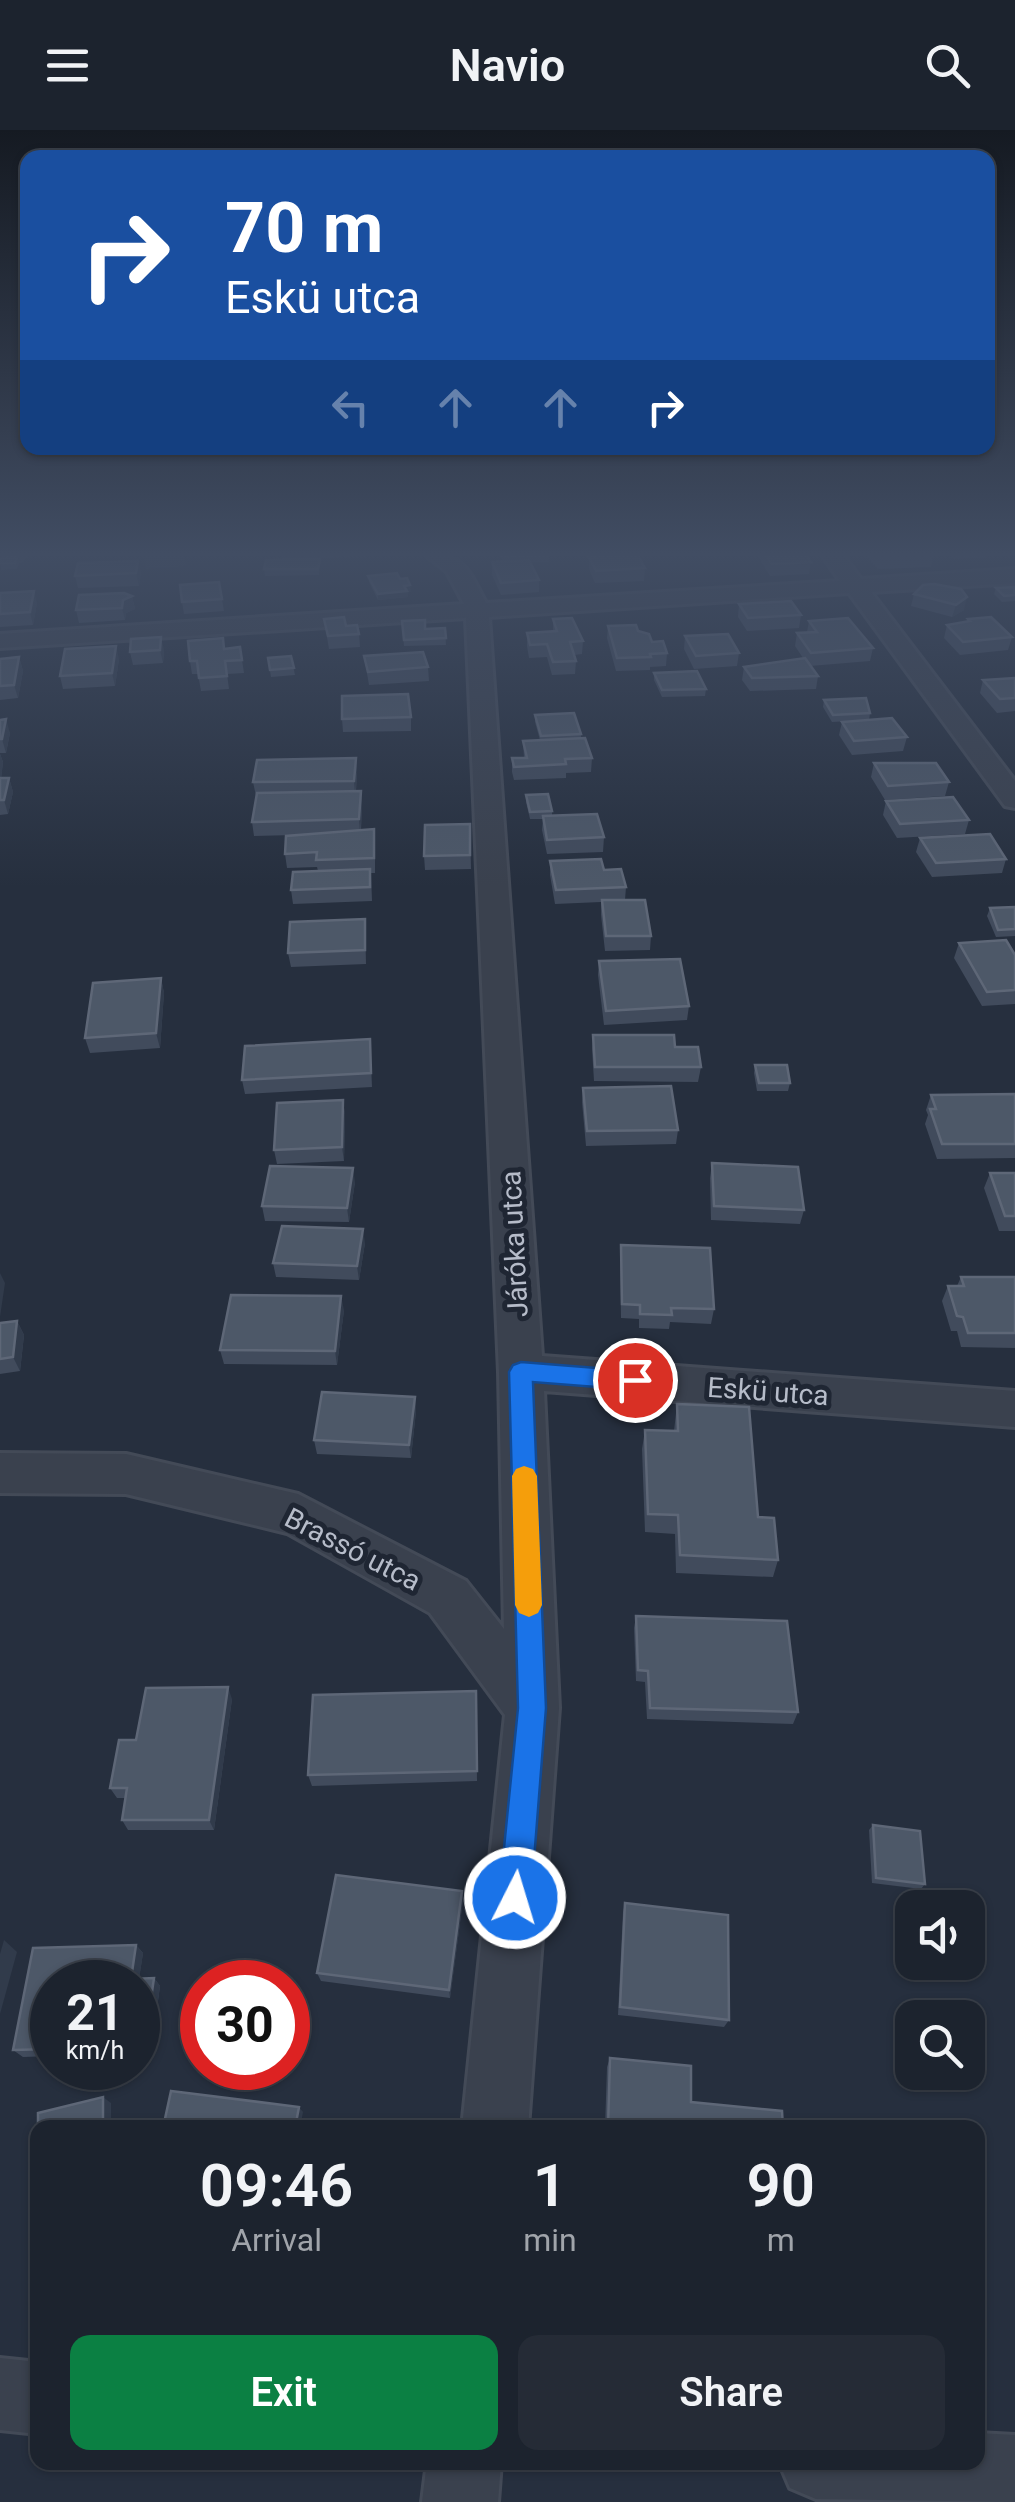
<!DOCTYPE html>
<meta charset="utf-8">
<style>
body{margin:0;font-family:Roboto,sans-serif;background:#252b36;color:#f1f3f6;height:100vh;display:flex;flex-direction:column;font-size:38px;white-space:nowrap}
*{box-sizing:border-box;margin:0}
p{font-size:32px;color:#a0a4aa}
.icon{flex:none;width:55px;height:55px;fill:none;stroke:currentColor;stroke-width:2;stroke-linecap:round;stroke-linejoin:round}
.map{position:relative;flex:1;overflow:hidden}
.drawer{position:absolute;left:30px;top:1990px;width:955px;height:350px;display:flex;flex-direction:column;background:#1c232e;border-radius:20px;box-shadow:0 2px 8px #0004,0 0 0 2px #3a404a}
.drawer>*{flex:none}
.guide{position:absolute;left:20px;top:20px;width:975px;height:305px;border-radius:20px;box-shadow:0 2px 8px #0004,0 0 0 2px #3a404a;background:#1a4fa0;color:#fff;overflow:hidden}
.controls{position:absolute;left:895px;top:1760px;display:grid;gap:20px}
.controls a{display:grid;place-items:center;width:90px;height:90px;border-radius:20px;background:#1c232e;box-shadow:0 2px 8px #0004,0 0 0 2px #3a404a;font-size:50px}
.speed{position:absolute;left:30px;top:1830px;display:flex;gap:20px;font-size:50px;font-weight:700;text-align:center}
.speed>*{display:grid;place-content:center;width:130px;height:130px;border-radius:50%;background:#1c232e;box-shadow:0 2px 8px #0004,0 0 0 2px #3a404a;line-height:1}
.speed small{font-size:25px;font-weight:400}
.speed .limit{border:15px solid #d22;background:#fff;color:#111}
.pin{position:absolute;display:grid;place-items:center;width:85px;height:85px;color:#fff;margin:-42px;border:5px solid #fff;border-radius:50%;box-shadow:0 2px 10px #0007}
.me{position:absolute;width:110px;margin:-55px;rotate:5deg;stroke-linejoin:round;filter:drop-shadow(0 0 8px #0008)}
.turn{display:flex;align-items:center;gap:35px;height:210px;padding:0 40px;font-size:45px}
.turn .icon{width:130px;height:130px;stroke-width:2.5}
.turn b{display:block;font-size:70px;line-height:85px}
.lanes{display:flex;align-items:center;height:95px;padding:0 40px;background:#0003;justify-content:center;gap:50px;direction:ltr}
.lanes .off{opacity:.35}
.eta{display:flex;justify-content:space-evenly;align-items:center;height:170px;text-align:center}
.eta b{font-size:60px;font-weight:600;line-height:70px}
.button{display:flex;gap:20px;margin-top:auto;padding:20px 40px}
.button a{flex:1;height:115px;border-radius:20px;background:#0b8043;color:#fff;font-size:40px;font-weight:600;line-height:115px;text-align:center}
.button a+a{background:#252b36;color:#f1f3f6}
header{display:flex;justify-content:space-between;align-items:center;height:130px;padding:0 40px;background:#1c232e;font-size:45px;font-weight:600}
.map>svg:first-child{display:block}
</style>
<header><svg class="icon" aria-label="menu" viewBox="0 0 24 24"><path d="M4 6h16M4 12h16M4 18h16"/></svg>Navio<svg class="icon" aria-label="search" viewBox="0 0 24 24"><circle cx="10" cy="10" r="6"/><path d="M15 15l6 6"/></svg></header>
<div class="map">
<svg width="1015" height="2372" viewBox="0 0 1015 2372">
<rect width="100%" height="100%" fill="#262f3e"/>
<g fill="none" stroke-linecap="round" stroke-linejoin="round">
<!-- minor casing -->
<g stroke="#434a57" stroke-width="6">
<g id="minor">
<path d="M0 425H24L21 430 0 432Z"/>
<path d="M426 425C467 425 468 440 486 473L840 451 822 425H843L861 449 1015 439V453L871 462 1015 651V678L1005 676 849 463 489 487 542 1226 1015 1261V1297L544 1261 559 1578 528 1998H462L505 1585 430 1483 287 1403 126 1364 0 1363V1323L126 1324 298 1364 466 1451 504 1499 499 1242 466 488 0 518V504L464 474 447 442Z"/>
<path d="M0 2228 38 2232V2304L0 2300Z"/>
<path d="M978 2303 1015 2305V2372L816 2369 790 2358 779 2332H978Z"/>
<path d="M427 2332H501L498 2372H422Z"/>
</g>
</g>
<!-- minor -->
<use href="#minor" fill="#3a414e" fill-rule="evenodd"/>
</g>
<!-- wall -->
<g fill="#414b5c">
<path d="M282 425H371V426L282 429Z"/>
<path d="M500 425H549V432H530L539 450V462L501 465 492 445V432L503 431Z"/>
<path d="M757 425H806L811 432 809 444 770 446Z"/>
<path d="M865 425H933L931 437 878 439Z"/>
<path d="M949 425H988L987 428 953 429Z"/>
<path d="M17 427 19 434 17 439 1 440 0 431Z"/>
<path d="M589 427 645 438 644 451 595 453 589 439Z"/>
<path d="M320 429 319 445 265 446 264 439Z"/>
<path d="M138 431 141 443 139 456 78 458 75 446Z"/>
<path d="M368 446 400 449 411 462H408V467L378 470 369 452Z"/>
<path d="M219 452 224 481 184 484 182 472Z"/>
<path d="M923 455 964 480 952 487 911 476 914 464Z"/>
<path d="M996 458H1015V471L1002 472 994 464Z"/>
<path d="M0 463 37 473 33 495 0 497Z"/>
<path d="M132 466 135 479 126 483 125 490 79 493 76 480Z"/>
<path d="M739 474 801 485 799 498 747 501 738 487Z"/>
<path d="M324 489 359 504 360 517 329 519Z"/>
<path d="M553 489 583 511 582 524 574 525 576 531 575 544 552 545 547 527 529 528 527 516V503L553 502Z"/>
<path d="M968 489 1012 507 1008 520 960 525 944 508 947 495 967 492Z"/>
<path d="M402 491 425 499 445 498 446 515 404 516Z"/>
<path d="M809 491 873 518 870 531 810 536 818 546 816 559 750 561 742 550 744 537 803 528 795 516 797 503 807 502Z"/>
<path d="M608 496 638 501 667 523 666 536 650 537V540L616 541 607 508Z"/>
<path d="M685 506 739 523 737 536 694 539 684 519Z"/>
<path d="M240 517 244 543 227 544 229 559 201 561 198 544H192L190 531 224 519Z"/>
<path d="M164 520 163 533 133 535 130 522Z"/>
<path d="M291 526 295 545 271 547 268 528Z"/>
<path d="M364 526 428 537 429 551 369 555Z"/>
<path d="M19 527 23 541 18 568 0 570V529Z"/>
<path d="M119 529 115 556 63 559 60 546Z"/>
<path d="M654 543 706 559 705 566 662 567 654 550Z"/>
<path d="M1015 548V581L997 583 980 563 983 550Z"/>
<path d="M824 570 870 583 869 590 832 592 823 577Z"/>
<path d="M535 585 581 604V608L592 628 591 642 566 643V648L514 650 512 642V628H524L523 611 540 610 535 592Z"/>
<path d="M411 587V601L343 602 342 589Z"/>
<path d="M0 590 10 603 6 623H0Z"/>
<path d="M842 592 907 607 903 621 852 625 839 605Z"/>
<path d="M0 624 3 632 1 648H9L13 662 8 684 0 685Z"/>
<path d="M356 628 357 642 356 661H361L362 675 361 700 375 713V743H371L372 771 293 774 291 760 318 741 317 737 287 738 285 724 294 705 254 706 252 692 256 666 253 652Z"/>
<path d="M874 633 949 652 945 666 885 670 871 647Z"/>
<path d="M526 665 552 681V686L604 707 603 722 547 724 542 700 543 689H530L526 672Z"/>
<path d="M886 671 969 690 965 704 897 708 883 685Z"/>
<path d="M470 694 471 739 425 740 424 726Z"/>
<path d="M920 708 1006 729 1002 743 932 747 916 722Z"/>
<path d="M550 731 604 740 626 757 625 770 651 806 650 820 605 821 601 785V772L555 774 550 745Z"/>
<path d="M1015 777V806L996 807 987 786 990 778Z"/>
<path d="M365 789 366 834 291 837 288 823Z"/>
<path d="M959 813 1015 825V874L982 876 954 828Z"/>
<path d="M599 831 689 876 687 890 604 895 598 845Z"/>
<path d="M161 848 164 863 160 918 90 923 85 908Z"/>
<path d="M593 905 675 917 701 937 698 952 594 951 592 919Z"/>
<path d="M370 909 372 957 245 964 242 950Z"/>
<path d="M755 935 790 953 788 961H757L754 943Z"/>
<path d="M583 958 678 1000 676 1014 586 1016 582 972Z"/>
<path d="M1015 964V1028L937 1029 925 994 928 985 926 980 931 965Z"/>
<path d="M343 970 345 985 344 1031 277 1034 274 1020Z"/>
<path d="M712 1033 804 1080 800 1094 711 1090 710 1048Z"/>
<path d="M990 1043H1015V1101H999L984 1058Z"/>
<path d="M355 1052 349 1092 265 1091 262 1076Z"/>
<path d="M365 1113 359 1150 276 1147 273 1133Z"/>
<path d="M621 1115 714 1179 711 1194 670 1192 669 1199 639 1198V1189L621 1188 620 1129Z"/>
<path d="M961 1147H1015V1218L961 1217 957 1201H951L942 1171 948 1156H957Z"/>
<path d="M344 1180 337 1235 224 1234 220 1220Z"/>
<path d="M17 1191 24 1205 20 1241 0 1244V1193Z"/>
<path d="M415 1267 416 1281 411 1328 317 1324 314 1310Z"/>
<path d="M677 1274 758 1387 778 1430 773 1447 676 1443 675 1404 645 1402 642 1319 645 1300 674 1301Z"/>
<path d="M636 1486 798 1582 793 1594 647 1589 645 1552 636 1551 634 1498Z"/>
<path d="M476 1561 477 1651 312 1656 308 1645Z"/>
<path d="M232 1569 214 1700H128L122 1690 125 1668H117L110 1658 136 1610Z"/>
<path d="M873 1695 925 1754 921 1759 872 1753 869 1700Z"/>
<path d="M462 1761 463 1770 450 1868 321 1851 317 1843Z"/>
<path d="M625 1773 729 1890 724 1897 618 1885 623 1782Z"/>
<path d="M136 1815 143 1823 139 1848H154L160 1856 151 1923 138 1924V1852H52V1926L23 1927 13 1920 33 1818Z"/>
<path d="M610 1928 691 1972 783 1998H605L607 1937Z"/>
</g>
<!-- shaded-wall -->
<g fill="#313b4b">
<path d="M167 425H185L186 436 146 439 143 426Z"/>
<path d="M138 431 141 443 139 456 136 443Z"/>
<path d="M410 455 411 462H408V467L378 470V464Z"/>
<path d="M34 461 37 473 33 495 30 482Z"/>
<path d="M132 466 135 479 126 483 125 490 122 478 123 470Z"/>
<path d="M967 467 964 480 952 487 956 475Z"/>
<path d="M161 507 164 520 163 533 160 520Z"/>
<path d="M116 516 119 529 115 556 112 543Z"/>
<path d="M19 527 23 541 18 568 14 555Z"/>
<path d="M6 589 10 603 6 623 2 609Z"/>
<path d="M0 624 3 632 1 650 0 647Z"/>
<path d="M356 628 357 642 355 665 354 651Z"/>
<path d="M9 648 13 662 8 684 4 670Z"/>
<path d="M361 661 362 675 360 703 359 689Z"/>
<path d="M161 848 164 863 160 918 156 903Z"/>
<path d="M343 970 345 985 344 1031 342 1017Z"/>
<path d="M353 1038 355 1052 349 1092 347 1078Z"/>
<path d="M363 1099 365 1113 359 1150 357 1136Z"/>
<path d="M0 1143 5 1153 0 1187Z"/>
<path d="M341 1166 344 1180 337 1235 335 1221Z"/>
<path d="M17 1191 24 1205 20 1241 13 1227Z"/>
<path d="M415 1267 416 1281 411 1328 409 1315Z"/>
<path d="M228 1557 232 1569 214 1700 209 1690Z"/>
<path d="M462 1761 463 1770 450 1868 449 1860Z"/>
<path d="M4 1810 17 1822 0 1884V1824Z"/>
<path d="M136 1815 143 1823 138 1857 131 1849Z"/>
<path d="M154 1848 160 1856 151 1923 144 1917Z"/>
<path d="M103 1967 111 1973V1998H103Z"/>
<path d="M299 1977 303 1982 300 1998H295Z"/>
</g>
<!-- building -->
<g fill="#4d5868" stroke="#5e6777" stroke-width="2.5">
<path d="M502 425H549L503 427Z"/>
<path d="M638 425 645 438 596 441 589 427Z"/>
<path d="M766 425H806L811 432 772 434Z"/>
<path d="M17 427 15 433H0L1 428Z"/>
<path d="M320 429 318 439H264L266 430Z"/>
<path d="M529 430 539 450 501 453 492 432Z"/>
<path d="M138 431 136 443 75 446 78 433Z"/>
<path d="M397 443 400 449 407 448 410 455 404 456 407 461 378 464 368 446Z"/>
<path d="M219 452 222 469 182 472 180 455Z"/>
<path d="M934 454 961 459 967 467 956 475 914 464 923 455Z"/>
<path d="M1014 457 1015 465 1004 466 996 458Z"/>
<path d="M34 461 30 482 0 484V463Z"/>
<path d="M124 463 132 466 123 470 122 478 76 480 79 465Z"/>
<path d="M791 471 801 485 748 488 739 474Z"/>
<path d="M344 487 346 496 357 495 359 504 328 506 324 489Z"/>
<path d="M991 487 1012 507 963 512 947 495 970 491 968 489Z"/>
<path d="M572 488 583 511 570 512 576 531 553 532 547 514 530 515 527 503 557 501 553 489Z"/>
<path d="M848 488 873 518 811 523 797 503 817 502 809 491Z"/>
<path d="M425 490V499L445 498 446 508 404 510 402 491Z"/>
<path d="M636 495 638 501 649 504 652 512 663 511 667 523 650 524 651 527 617 528 608 496Z"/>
<path d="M728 504 739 523 696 526 685 506Z"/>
<path d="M161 507 160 520 130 522 131 509Z"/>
<path d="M223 508 224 519 240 517 242 530 225 531 227 546 199 548 197 531H190L188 511Z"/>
<path d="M116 516 112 543 60 546 65 519Z"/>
<path d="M423 522 428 537 368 542 364 526Z"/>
<path d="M291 526 294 538 270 540 268 528Z"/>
<path d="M19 527 14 555 0 556V529Z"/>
<path d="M805 528 818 546 752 548 744 537Z"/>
<path d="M697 541 706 559 662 560 654 543Z"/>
<path d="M1015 548V568L1000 569 983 550Z"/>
<path d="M408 564 411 587 342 589V566Z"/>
<path d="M866 568 870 583 833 585 824 570Z"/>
<path d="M574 583 581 604 541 606 535 585Z"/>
<path d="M892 588 907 607 854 611 842 592Z"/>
<path d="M6 589 2 609H0V590Z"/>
<path d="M585 608 592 628 565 629 566 634 514 637 512 628H527L523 611Z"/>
<path d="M356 628 354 651 253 652 257 630Z"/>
<path d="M874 633H936L949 652 888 656Z"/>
<path d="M0 648H9L4 670H0Z"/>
<path d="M361 661 359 689 252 692 257 663Z"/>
<path d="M548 664 552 681 530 682 526 665Z"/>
<path d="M953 667 969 690 900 694 886 671Z"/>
<path d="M597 684 604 707 547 710 543 686Z"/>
<path d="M470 694V725L424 726 425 695Z"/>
<path d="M374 699V728L316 730 317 722 285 724 286 706Z"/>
<path d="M990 704 1006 729 936 733 920 708Z"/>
<path d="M601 729 604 740 621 739 626 757 556 760 550 731Z"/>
<path d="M370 739V757L291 760 293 742Z"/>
<path d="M602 770H645L651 806H606Z"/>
<path d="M1015 777V799L998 800 990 778Z"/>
<path d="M365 789V820L288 823 290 792Z"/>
<path d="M1006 810 1015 825V860L987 862 959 813Z"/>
<path d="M680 829 689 876 606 881 599 831Z"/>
<path d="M161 848 156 903 85 908 93 853Z"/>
<path d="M593 905H674L675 917H698L701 937H595Z"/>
<path d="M370 909 371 943 242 950 245 916Z"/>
<path d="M755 935H787L790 953H759Z"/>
<path d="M671 956 678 1000 587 1001 583 958Z"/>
<path d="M1015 964V1014H942L930 979H936L931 965Z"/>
<path d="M343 970 342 1017 274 1020 277 973Z"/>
<path d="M712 1033 798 1037 804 1080 714 1076Z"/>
<path d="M270 1036 353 1038 347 1078 262 1076Z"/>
<path d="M990 1043H1015V1086H1005Z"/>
<path d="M282 1096 363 1099 357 1136 273 1133Z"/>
<path d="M621 1115 710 1118 714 1179 671 1178 672 1185 640 1184V1175L622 1174Z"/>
<path d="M961 1147H1015V1203H968L963 1187 957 1186 948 1156H964Z"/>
<path d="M231 1165 341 1166 335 1221 220 1220Z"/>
<path d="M17 1191 13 1227 0 1229V1193Z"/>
<path d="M322 1262 415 1267 409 1315 314 1310Z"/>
<path d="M677 1274 749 1277 758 1387 774 1388 778 1430 680 1425 678 1385 648 1384 645 1300 678 1301Z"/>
<path d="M636 1486 787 1491 798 1582 650 1578 648 1541 638 1540Z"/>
<path d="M228 1557 209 1690H122L127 1658H110L119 1610H136L146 1558Z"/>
<path d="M476 1561 477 1641 308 1645 313 1565Z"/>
<path d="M873 1695 920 1701 925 1754 876 1748Z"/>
<path d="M336 1745 462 1761 449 1860 317 1843Z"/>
<path d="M625 1773 728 1785 729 1890 620 1877Z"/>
<path d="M136 1815 131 1849 154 1848 144 1917H138V1852H52V1919L13 1920 33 1818Z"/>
<path d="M610 1928 691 1936V1972L782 1981 783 1998H608Z"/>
<path d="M171 1961 299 1977 295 1998H163Z"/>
<path d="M103 1967V1998H38V1983Z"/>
</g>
<!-- sky -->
<linearGradient id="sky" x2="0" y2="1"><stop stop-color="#151a22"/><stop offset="0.56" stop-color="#414d63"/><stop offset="1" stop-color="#414d63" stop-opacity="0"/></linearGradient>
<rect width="1015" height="757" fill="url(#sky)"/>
<!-- route -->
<path fill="#1a73e8" stroke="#114b97" stroke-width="2.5" d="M521 1232 635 1241 643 1244 647 1250 643 1257 635 1260 533 1252 546 1578 531 1768 526 1780 515 1784 504 1780 499 1768 518 1578 509 1242 513 1235Z"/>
<!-- slow -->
<path fill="#f59e0b" d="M524 1336 533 1339 537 1346 542 1475 538 1483 529 1487 519 1483 515 1475 512 1346 516 1339Z"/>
<g text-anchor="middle" stroke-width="10" stroke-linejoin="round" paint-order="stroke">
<!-- street labels -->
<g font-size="28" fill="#b6bcc9" stroke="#1f2633">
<text transform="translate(514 1114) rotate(-93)" y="10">Járóka utca</text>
<text transform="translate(768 1261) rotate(4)" y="10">Eskü utca</text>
<text transform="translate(353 1419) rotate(27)" y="10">Brassó utca</text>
</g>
</g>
</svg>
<div class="controls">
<a><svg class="icon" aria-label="sound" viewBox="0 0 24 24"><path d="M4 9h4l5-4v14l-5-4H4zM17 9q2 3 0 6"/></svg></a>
<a><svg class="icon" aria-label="search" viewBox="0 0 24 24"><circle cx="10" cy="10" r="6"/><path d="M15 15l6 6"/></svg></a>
</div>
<div class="speed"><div>21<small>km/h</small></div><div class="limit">30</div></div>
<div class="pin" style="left:635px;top:1250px;background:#d93025"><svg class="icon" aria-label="arrive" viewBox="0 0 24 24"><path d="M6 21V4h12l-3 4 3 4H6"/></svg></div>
<svg class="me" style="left:515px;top:1768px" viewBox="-20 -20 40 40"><circle r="17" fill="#1a73e8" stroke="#fff" stroke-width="3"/><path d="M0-11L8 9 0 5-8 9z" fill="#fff"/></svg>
<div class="guide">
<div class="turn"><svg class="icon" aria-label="right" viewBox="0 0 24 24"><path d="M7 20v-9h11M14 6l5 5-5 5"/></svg><div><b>70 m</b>Eskü utca</div></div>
<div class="lanes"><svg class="icon off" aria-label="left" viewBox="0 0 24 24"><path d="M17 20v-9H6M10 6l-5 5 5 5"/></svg><svg class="icon off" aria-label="ahead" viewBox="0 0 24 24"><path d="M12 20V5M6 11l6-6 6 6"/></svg><svg class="icon off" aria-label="ahead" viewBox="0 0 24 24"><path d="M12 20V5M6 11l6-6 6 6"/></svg><svg class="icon" aria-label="right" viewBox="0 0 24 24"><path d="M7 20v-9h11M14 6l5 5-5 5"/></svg></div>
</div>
<section class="drawer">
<div class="eta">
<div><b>09:46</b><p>Arrival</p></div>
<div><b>1</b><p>min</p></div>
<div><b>90</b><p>m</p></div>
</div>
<div class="button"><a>Exit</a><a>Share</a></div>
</section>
</div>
